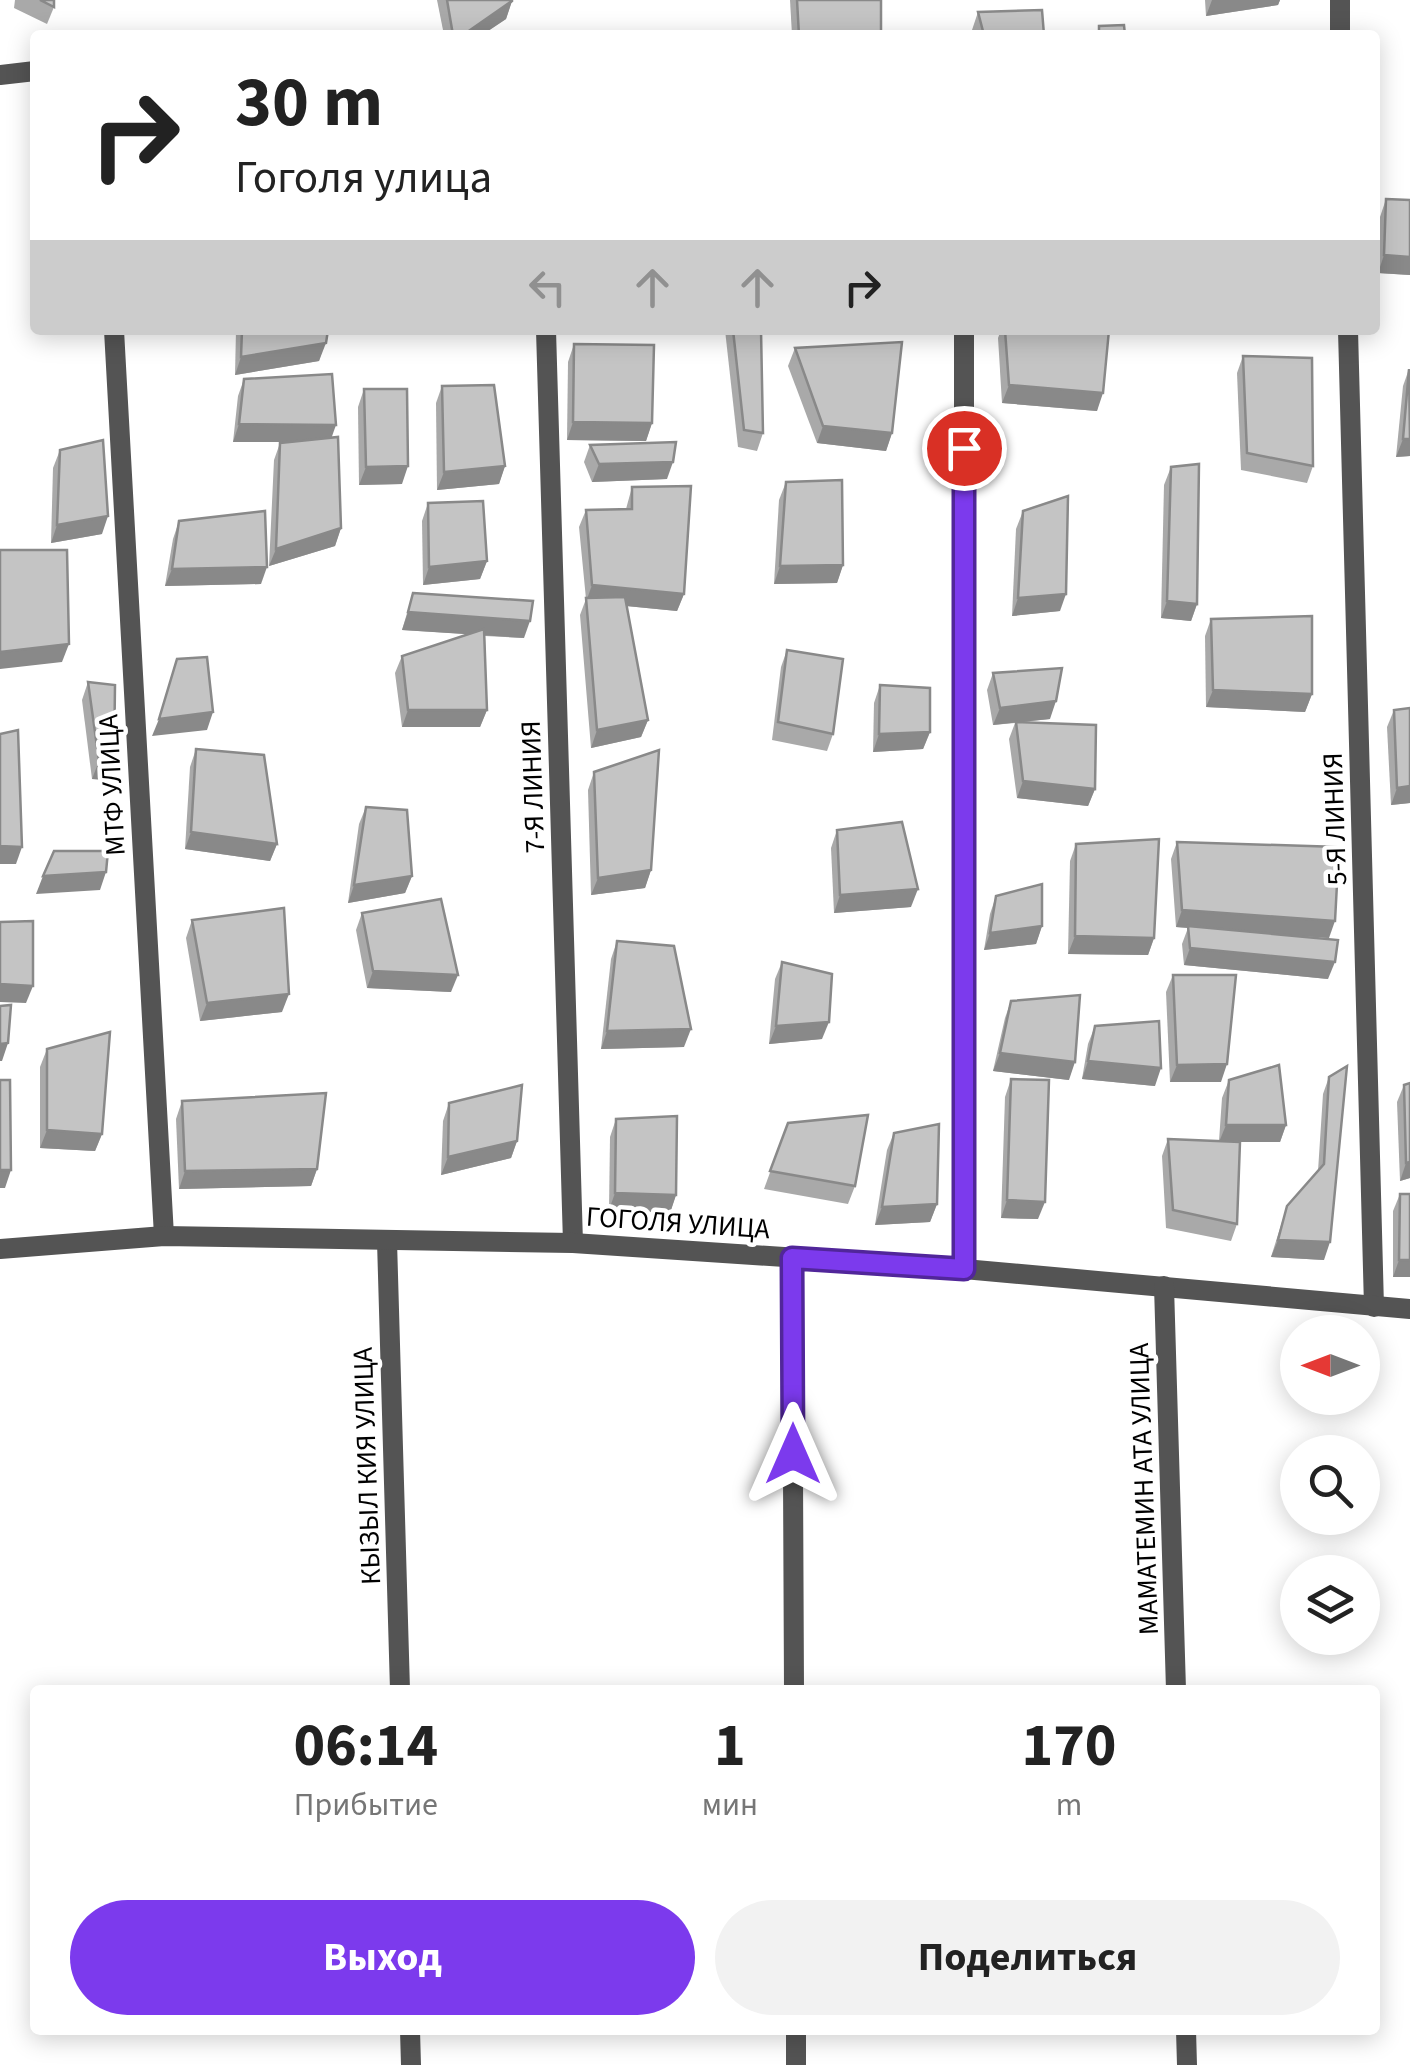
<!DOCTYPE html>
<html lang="ru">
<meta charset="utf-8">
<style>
body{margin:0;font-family:"Source Sans 3",sans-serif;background:#f2f2f2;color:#222;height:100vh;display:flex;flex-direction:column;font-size:38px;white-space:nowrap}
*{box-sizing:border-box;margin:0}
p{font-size:32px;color:#767676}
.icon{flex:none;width:55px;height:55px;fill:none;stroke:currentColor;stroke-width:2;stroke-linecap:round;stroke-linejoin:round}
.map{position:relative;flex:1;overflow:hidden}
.drawer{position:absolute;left:30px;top:1685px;width:1350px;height:350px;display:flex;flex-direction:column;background:#fff;border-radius:10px;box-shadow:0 5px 25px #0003}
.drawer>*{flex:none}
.hud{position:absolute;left:30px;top:30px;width:1350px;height:305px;border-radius:10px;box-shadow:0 5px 25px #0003;background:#fff;color:#222;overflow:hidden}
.needle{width:65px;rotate:270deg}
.fabs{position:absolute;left:1280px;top:1315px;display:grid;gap:20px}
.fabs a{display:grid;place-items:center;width:100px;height:100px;border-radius:50%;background:#fff;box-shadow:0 5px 25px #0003;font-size:50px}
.pin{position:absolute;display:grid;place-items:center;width:85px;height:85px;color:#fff;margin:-42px;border:5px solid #fff;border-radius:50%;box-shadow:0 2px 10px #0007}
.me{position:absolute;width:110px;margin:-55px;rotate:0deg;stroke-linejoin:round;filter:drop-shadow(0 0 8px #0008)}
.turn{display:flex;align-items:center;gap:35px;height:210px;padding:0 40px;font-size:45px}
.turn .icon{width:130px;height:130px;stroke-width:2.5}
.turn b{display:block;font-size:70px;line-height:85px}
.lanes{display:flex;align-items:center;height:95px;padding:0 40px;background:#0003;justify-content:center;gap:50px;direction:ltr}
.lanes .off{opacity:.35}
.eta{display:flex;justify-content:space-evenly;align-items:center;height:170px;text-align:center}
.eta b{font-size:60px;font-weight:700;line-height:70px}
.cta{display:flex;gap:20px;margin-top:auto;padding:20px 40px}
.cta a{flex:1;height:115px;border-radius:60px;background:#7c3aed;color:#fff;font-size:40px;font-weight:700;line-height:115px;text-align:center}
.cta a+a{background:#f2f2f2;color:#222}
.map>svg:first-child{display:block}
</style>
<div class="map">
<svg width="1410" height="2065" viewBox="0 0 1410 2065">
<rect width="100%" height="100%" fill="#fff"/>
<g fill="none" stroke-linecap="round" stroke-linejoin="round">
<!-- street -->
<g stroke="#545454" stroke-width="20">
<path d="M1340 0V35"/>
<path d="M0 75 35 71"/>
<path d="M114 330 164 1236"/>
<path d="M546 330 573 1243"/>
<path d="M964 330V1269"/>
<path d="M1348 330 1374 1307"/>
<path d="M387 1241 400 1690"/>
<path d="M0 1249 164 1236 573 1243 964 1269 1410 1309"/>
<path d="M792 1257 794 1690"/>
<path d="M1164 1286 1176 1690"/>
<path d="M410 2030 411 2065"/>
<path d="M796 2030V2065"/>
<path d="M1186 2030 1187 2065"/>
</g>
</g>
<!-- wall -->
<g fill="#a9a9a9">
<path d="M15 0H54V7L47 24 14 8Z"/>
<path d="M437 0H512V1L506 19 482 35H444Z"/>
<path d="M790 0H881V35H792Z"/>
<path d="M1205 0H1280L1278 5 1206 16Z"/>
<path d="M978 12 1044 35H973L972 30Z"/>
<path d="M1386 199 1410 200V275L1378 273 1380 217Z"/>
<path d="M236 330H328L319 361 235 375Z"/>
<path d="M725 330H761L763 433 757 451 738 447Z"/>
<path d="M1001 330H1109L1097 411 1002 403 998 338Z"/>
<path d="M574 344 652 423 646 441 567 440 568 362Z"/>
<path d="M795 348 892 433 886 451 817 443 788 366Z"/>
<path d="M1243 356 1313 466 1307 483 1241 470 1237 373Z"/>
<path d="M1409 369 1410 456 1396 457 1403 386Z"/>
<path d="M244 379 332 438 341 528 335 546 269 566 274 460 280 443 288 442H233L238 396Z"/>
<path d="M442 386 505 466 499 484 437 490 436 403Z"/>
<path d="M364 389 402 484 359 485 358 407Z"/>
<path d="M590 445 667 479 592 482 584 462Z"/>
<path d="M60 450 102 534 51 543 53 468Z"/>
<path d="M1171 467 1197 604 1191 621 1161 618 1164 485Z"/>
<path d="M786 482 843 565 837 583 774 584 779 500Z"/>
<path d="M632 487 684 594 677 611 626 606 648 720 641 737 591 748 580 615 586 599 579 527 586 510 626 509Z"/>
<path d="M428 503 487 561 480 579 423 585 422 521Z"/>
<path d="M1023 511 1060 611 1012 616 1016 529Z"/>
<path d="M179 521 261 584 165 586 173 539Z"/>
<path d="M413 593 524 638 485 636 487 710 480 727H402L395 673 402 656 467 634 402 630Z"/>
<path d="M1211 619 1312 694 1305 712 1206 707 1205 636Z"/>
<path d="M787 650 833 734 827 751 772 740 781 667Z"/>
<path d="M993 673 1050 719 1022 722 1095 789 1088 806 1017 798 1009 739 1015 723 993 725 987 690Z"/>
<path d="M88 682 108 780 92 779 82 700Z"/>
<path d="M880 685 930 732 923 749 873 752 874 703Z"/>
<path d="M1394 710 1410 803 1391 805 1387 727Z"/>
<path d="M196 749 277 844 270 861 185 849 190 767Z"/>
<path d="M594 772 651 870 645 888 591 895 588 790Z"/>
<path d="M366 807 412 876 405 893 348 903 359 824Z"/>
<path d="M837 830 911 907 834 913 831 848Z"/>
<path d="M1177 842 1329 938 1264 934 1328 979 1184 965 1182 944 1188 928 1176 927 1171 859Z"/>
<path d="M1076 844 1154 938 1148 955 1068 954 1070 861Z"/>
<path d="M996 896 1042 926 1036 944 984 950 990 914Z"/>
<path d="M362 913 451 992 367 988 356 930Z"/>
<path d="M192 920 282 1012 200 1021 186 938Z"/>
<path d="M617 941 684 1047 601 1049 611 959Z"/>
<path d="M782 962 822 1039 769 1044 775 979Z"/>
<path d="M1173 975 1221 1082H1170L1166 992Z"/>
<path d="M1011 1001 1069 1080 993 1071 1005 1018Z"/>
<path d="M1095 1026 1155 1086 1082 1079 1088 1044Z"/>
<path d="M47 1049 102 1134 95 1151 40 1148V1067Z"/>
<path d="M1329 1077 1324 1260 1271 1257 1287 1206 1318 1171 1323 1094Z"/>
<path d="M1011 1079 1038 1219 1001 1218 1005 1097Z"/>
<path d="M1229 1080 1286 1125 1280 1142H1240L1237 1224 1231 1241 1166 1228 1162 1156 1168 1139 1219 1141 1222 1098Z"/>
<path d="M1404 1085 1410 1178 1400 1181 1397 1102Z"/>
<path d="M182 1101 317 1169 311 1186 179 1189 176 1119Z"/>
<path d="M449 1103 517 1141 511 1158 441 1175 443 1121Z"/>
<path d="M616 1119 676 1195 670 1213 609 1210 610 1137Z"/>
<path d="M788 1123 855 1186 848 1204 764 1189Z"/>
<path d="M894 1133 937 1204 930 1222 875 1225 887 1150Z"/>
<path d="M1400 1194 1410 1277H1393V1211Z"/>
</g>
<!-- shaded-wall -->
<g fill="#898989">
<path d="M1212 0H1280L1278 5 1206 16Z"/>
<path d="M512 1 506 19 482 35H463Z"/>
<path d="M1384 255 1410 257V275L1378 273Z"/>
<path d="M326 343 319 361 235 375 241 357Z"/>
<path d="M1009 385 1103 393 1097 411 1002 403Z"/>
<path d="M573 422 652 423 646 441 567 440Z"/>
<path d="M239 424 336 425 330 442H233Z"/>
<path d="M823 426 892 433 886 451 817 443Z"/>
<path d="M1403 439H1410V456L1396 457Z"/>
<path d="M673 462 667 479 592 482 599 464Z"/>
<path d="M408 466 402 484 359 485 366 467Z"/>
<path d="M505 466 499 484 437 490 444 472Z"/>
<path d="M108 516 102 534 51 543 57 525Z"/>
<path d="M341 528 335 546 269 566 276 549Z"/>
<path d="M487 561 480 579 423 585 429 567Z"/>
<path d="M843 565 837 583 774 584 780 566Z"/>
<path d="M267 567 261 584 165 586 172 569Z"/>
<path d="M592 585 684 594 677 611 586 602Z"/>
<path d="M1066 594 1060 611 1012 616 1018 598Z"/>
<path d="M1167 601 1197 604 1191 621 1161 618Z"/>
<path d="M408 612 530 621 524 638 402 630Z"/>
<path d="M69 644 62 662 0 669V652Z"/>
<path d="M1213 690 1312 694 1305 712 1206 707Z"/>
<path d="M1056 701 1050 719 993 725 1000 708Z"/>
<path d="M408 710H487L480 727H402Z"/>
<path d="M213 712 207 730 152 736 159 719Z"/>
<path d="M648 720 641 737 591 748 597 730Z"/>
<path d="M930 732 923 749 873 752 879 734Z"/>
<path d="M99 761 114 763 108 780 92 779Z"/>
<path d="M1023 781 1095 789 1088 806 1017 798Z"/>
<path d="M1410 786V803L1391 805 1397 788Z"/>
<path d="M191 832 277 844 270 861 185 849Z"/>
<path d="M0 846 22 847 16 864H0Z"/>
<path d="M651 870 645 888 591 895 598 878Z"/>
<path d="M106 872 100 890 36 894 43 876Z"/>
<path d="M412 876 405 893 348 903 354 885Z"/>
<path d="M918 889 911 907 834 913 840 895Z"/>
<path d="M1182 910 1335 921 1329 938 1176 927Z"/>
<path d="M1042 926 1036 944 984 950 990 933Z"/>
<path d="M1075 936 1154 938 1148 955 1068 954Z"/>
<path d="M1190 948 1335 962 1328 979 1184 965Z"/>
<path d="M373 971 458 975 451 992 367 988Z"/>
<path d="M0 984 33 986 26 1003 0 1002Z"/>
<path d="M289 994 282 1012 200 1021 207 1003Z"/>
<path d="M829 1022 822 1039 769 1044 776 1026Z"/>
<path d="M691 1029 684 1047 601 1049 607 1031Z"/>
<path d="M8 1043 2 1061H0V1044Z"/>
<path d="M1000 1053 1075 1062 1069 1080 993 1071Z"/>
<path d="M1088 1061 1161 1068 1155 1086 1082 1079Z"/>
<path d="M1227 1064 1221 1082H1170L1177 1065Z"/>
<path d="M1226 1125H1286L1280 1142H1219Z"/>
<path d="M47 1130 102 1134 95 1151 40 1148Z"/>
<path d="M517 1141 511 1158 441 1175 448 1157Z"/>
<path d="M1410 1162V1178L1400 1181 1406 1163Z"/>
<path d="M317 1169 311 1186 179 1189 185 1171Z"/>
<path d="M0 1170H11L5 1188H0Z"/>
<path d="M615 1193 676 1195 670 1213 609 1210Z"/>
<path d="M1007 1200 1045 1202 1038 1219 1001 1218Z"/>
<path d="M937 1204 930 1222 875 1225 882 1207Z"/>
<path d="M1278 1240 1330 1242 1324 1260 1271 1257Z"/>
<path d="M1399 1260H1410V1277H1393Z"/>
</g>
<!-- building -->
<g fill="#c4c4c4" stroke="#898989" stroke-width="2.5">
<path d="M40 0H54V7Z"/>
<path d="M447 0H512V1L463 35H453Z"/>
<path d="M797 0H881V35H799Z"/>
<path d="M1042 10 1044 35H984L978 12Z"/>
<path d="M1124 25 1125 35H1099V26Z"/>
<path d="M1386 199 1410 200V257L1384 255Z"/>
<path d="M242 330H328L326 343 241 357Z"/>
<path d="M733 330H761L763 433 744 430Z"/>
<path d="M1005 330H1109L1103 393 1009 385Z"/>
<path d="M902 342 892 433 823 426 795 348Z"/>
<path d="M574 344 654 345 652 423 573 422Z"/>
<path d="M1243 356 1312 358 1313 466 1247 453Z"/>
<path d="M1409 369 1410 439H1403Z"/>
<path d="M332 374 336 425 239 424 244 379Z"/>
<path d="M494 385 505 466 444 472 442 386Z"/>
<path d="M364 389H407L408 466 366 467Z"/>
<path d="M338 437 341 528 276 549 280 443Z"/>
<path d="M103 440 108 516 57 525 60 450Z"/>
<path d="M676 442 673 462 599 464 590 445Z"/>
<path d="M1199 464 1197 604 1167 601 1171 467Z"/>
<path d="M842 480 843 565 780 566 786 482Z"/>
<path d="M691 486 684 594 592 585 586 510 632 509V487Z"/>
<path d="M1068 496 1066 594 1018 598 1023 511Z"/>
<path d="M483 501 487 561 429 567 428 503Z"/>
<path d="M265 511 267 567 172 569 179 521Z"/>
<path d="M0 550H67L69 644 0 652Z"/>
<path d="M413 593 533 601 530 621 408 612Z"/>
<path d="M625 597 648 720 597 730 586 598Z"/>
<path d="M1312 616V694L1213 690 1211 619Z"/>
<path d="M484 629 487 710H408L402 656Z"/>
<path d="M787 650 843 659 833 734 778 722Z"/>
<path d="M207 657 213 712 159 719 177 659Z"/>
<path d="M1062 668 1056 701 1000 708 993 673Z"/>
<path d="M88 682 115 685 114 763 99 761Z"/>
<path d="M880 685 930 688V732L879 734Z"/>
<path d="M1410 708V786L1397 788 1394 710Z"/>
<path d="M1016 722 1096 725 1095 789 1023 781Z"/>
<path d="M18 730 22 847 0 846V734Z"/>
<path d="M196 749 264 755 277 844 191 832Z"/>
<path d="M659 750 651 870 598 878 594 772Z"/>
<path d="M366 807 407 810 412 876 354 885Z"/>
<path d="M902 822 918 889 840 895 837 830Z"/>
<path d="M1159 839 1154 938 1075 936 1076 844Z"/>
<path d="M1177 842 1339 847 1335 921 1182 910Z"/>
<path d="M54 851H108L106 872 43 876Z"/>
<path d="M1042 884V926L990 933 996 896Z"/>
<path d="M441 899 458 975 373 971 362 913Z"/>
<path d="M284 908 289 994 207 1003 192 920Z"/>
<path d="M33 921V986L0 984V922Z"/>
<path d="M1188 926 1338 940 1335 962 1190 948Z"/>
<path d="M617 941 674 946 691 1029 607 1031Z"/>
<path d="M782 962 832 974 829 1022 776 1026Z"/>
<path d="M1173 975H1236L1227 1064 1177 1065Z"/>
<path d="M1080 995 1075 1062 1000 1053 1011 1001Z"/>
<path d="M11 1005 8 1043 0 1044V1006Z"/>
<path d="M1159 1021 1161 1068 1088 1061 1095 1026Z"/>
<path d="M110 1032 102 1134 47 1130V1049Z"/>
<path d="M1279 1065 1286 1125H1226L1229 1080Z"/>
<path d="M1347 1066 1330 1242 1278 1240 1287 1206 1324 1164 1329 1077Z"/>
<path d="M1011 1079 1049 1080 1045 1202 1007 1200Z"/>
<path d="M0 1080H10L11 1170H0Z"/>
<path d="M1410 1083V1162L1406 1163 1404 1085Z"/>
<path d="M522 1085 517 1141 448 1157 449 1103Z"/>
<path d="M326 1093 317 1169 185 1171 182 1101Z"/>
<path d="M868 1115 855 1186 770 1171 788 1123Z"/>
<path d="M677 1116 676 1195 615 1193 616 1119Z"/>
<path d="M939 1124 937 1204 882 1207 894 1133Z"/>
<path d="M1168 1139 1240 1142 1237 1224 1173 1210Z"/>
<path d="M1400 1194H1410V1260H1399Z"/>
</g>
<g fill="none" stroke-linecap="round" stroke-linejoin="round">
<!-- route casing -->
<g stroke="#51269a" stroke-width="25">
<path id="route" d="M793 1454 792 1258 964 1269V448"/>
</g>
<!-- route -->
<use href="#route" stroke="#7c3aed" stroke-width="18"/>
</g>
<g text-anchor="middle" stroke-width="9" stroke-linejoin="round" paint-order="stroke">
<!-- street labels -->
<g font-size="28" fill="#000" stroke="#fff">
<text transform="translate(111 785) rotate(-93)" y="10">МТФ УЛИЦА</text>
<text transform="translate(532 787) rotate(-92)" y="10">7-Я ЛИНИЯ</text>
<text transform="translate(1334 819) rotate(-92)" y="10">5-Я ЛИНИЯ</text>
<text transform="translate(678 1222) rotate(4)" y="10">ГОГОЛЯ УЛИЦА</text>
<text transform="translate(366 1466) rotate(-92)" y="10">КЫЗЫЛ КИЯ УЛИЦА</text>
<text transform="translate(1143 1489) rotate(-92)" y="10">МАМАТЕМИН АТА УЛИЦА</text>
</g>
</g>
</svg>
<div class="fabs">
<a><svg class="needle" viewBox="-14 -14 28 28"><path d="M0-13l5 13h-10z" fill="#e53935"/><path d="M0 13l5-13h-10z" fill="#767676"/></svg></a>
<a><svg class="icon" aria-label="search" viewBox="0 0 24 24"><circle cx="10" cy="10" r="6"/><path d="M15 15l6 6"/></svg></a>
<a><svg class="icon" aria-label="layers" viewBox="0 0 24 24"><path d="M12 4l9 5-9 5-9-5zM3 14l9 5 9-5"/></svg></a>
</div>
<div class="pin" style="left:964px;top:448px;background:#d93025"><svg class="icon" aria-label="arrive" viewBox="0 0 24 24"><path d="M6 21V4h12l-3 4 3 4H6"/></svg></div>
<svg class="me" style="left:793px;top:1454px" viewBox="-20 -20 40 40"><path d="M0-17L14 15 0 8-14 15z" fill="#7c3aed" stroke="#fff" stroke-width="4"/></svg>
<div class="hud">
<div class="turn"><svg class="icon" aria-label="right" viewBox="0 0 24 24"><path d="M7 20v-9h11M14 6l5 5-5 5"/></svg><div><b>30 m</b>Гоголя улица</div></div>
<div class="lanes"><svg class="icon off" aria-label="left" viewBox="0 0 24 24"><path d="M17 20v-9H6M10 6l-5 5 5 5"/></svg><svg class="icon off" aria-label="ahead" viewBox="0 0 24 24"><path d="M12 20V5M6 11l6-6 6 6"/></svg><svg class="icon off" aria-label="ahead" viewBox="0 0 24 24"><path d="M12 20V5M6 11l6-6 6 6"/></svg><svg class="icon" aria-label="right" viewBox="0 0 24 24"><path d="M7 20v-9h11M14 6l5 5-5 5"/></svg></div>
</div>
<section class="drawer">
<div class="eta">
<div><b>06:14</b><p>Прибытие</p></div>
<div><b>1</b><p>мин</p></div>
<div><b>170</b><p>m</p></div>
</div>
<div class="cta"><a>Выход</a><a>Поделиться</a></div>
</section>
</div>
